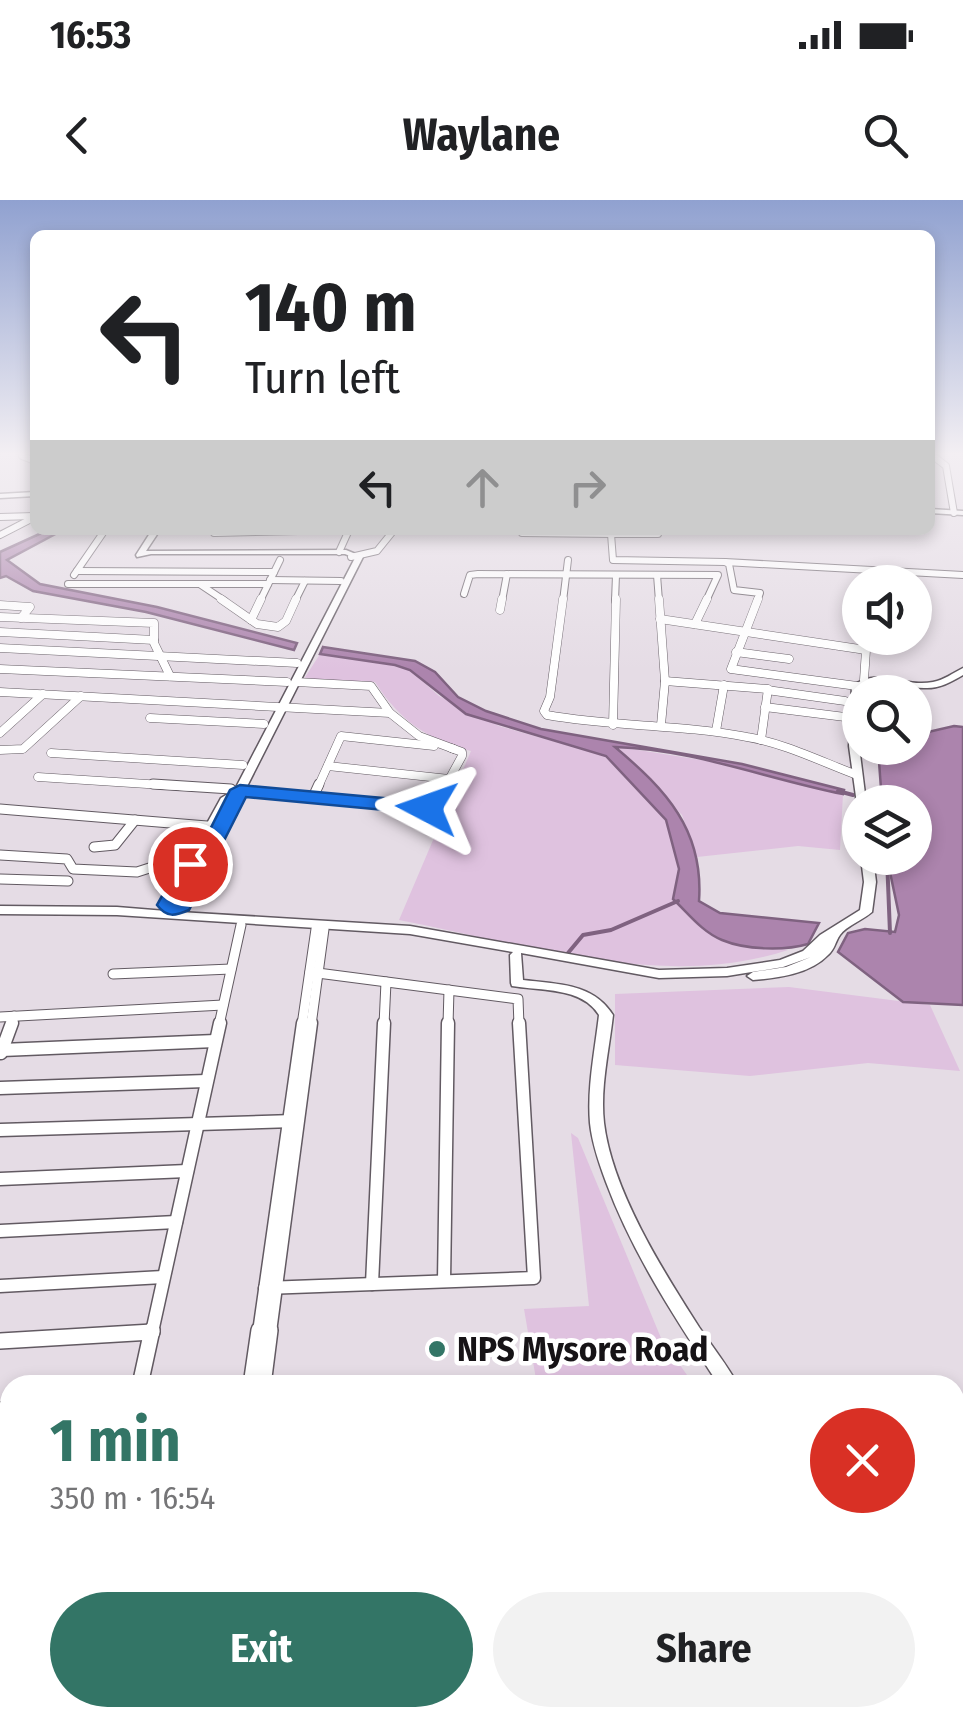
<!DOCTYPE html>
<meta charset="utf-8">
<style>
body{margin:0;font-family:"Fira Sans Condensed",sans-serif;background:#f2f2f2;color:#202124;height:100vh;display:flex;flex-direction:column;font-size:38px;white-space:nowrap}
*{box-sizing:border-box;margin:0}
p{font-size:32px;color:#757577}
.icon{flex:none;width:55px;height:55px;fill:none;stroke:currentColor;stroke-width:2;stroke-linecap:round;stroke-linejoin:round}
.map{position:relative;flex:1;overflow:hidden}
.details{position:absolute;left:0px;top:1175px;width:965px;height:352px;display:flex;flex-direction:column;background:#fff;border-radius:30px 30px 0 0;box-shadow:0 5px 15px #0003}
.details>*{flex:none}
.banner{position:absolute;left:30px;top:30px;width:905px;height:305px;border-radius:15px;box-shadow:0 5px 15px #0003;background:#fff;color:#202124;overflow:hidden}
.buttons{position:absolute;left:842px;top:365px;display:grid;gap:20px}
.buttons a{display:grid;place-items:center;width:90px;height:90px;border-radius:50%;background:#fff;box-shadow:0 5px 15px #0003;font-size:50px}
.pin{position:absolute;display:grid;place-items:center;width:85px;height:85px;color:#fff;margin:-42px;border:5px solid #fff;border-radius:50%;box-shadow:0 2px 10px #0007}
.me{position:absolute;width:110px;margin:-55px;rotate:274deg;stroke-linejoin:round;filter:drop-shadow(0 0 8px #0008)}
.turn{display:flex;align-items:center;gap:35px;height:210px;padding:0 50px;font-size:45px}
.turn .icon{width:130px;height:130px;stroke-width:2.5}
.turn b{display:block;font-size:70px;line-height:85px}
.lanes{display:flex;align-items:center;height:95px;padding:0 50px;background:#0003;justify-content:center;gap:50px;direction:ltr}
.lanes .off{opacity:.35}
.round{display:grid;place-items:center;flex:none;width:105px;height:105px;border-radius:52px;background:#f2f2f2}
.overview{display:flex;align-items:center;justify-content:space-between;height:170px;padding:0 50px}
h1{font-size:60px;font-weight:700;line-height:75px;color:#337566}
.button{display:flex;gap:20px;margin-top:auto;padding:20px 50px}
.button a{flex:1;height:115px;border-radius:60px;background:#337566;color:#fff;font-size:40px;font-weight:700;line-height:115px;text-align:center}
.button a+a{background:#f2f2f2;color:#202124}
.status{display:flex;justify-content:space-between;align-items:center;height:70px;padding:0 50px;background:#fff;direction:ltr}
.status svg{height:28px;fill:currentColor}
header{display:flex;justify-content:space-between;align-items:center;height:130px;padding:0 50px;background:#fff;font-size:45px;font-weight:700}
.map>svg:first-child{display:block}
</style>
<div class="status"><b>16:53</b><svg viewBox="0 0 49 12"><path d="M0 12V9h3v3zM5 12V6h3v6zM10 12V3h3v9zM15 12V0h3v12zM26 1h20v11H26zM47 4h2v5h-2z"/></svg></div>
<header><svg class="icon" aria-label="back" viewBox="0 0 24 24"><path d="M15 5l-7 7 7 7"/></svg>Waylane<svg class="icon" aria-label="search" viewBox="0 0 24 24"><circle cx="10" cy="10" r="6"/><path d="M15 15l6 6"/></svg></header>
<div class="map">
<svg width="963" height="1526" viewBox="0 0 963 1526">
<rect width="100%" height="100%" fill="#e5dce5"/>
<!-- green -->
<g fill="#dfc2df">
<path d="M320 454 395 465 410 470 439 496 499 526 606 556 666 620 679 670 673 699C720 746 725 741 788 750 662 791 525 744 399 720L471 551C427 539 400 521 375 482L304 479Z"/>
<path d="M613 546 733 565 843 594 840 650 798 646 697 657 682 615Z"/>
<path d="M789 787 930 805 960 871 868 863 750 876 615 865V794Z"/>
<path d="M571 933 578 938 661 1138 694 1185H537L524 1109 589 1106Z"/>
</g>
<!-- water -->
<g fill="#ac84ad" stroke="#7f6280" stroke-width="2.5">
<path d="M48 330H63L7 360 40 384 157 407 297 443 294 450 146 412 33 391 6 376 0 378V352Z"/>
<path d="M323 447 415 461 435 472 458 497 486 511 541 529 742 564 844 590 843 594C767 579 692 549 615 547 666 590 704 630 699 701L720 713 819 723 808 744C784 751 746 750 722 740 702 732 688 713 673 699L679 669 666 620 606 556 466 514 410 470 395 465 320 454Z"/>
<path d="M954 526 963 527V805L903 802 838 752 848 733 865 729 895 732 899 715 887 658H915V602H882L878 548H915V535Z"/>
</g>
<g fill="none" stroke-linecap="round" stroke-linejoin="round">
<!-- stream -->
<g stroke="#7f6280" stroke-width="4">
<path d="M838 591 853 595"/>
<path d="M887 658 890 733"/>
<path d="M568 753 583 735 611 730 678 701"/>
</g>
<!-- minor-far4 casing -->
<g stroke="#625a62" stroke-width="8">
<g id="minor-far4">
<path d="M22 256 35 261"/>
<path d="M933 256 946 266 954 313"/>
<path d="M0 317 34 316"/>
<path d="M214 333 343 330"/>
<path d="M522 333 611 334"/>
<path d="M658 334H611L613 360 725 362 729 364 734 390 760 393 757 401"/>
<path d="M0 335 35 317"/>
<path d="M339 352 349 330"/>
<path d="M351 357 377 351 394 330"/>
<path d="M725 362 963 375"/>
<path d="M77 371 274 372"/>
<path d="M74 375 105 330"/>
<path d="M657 375 659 401"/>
<path d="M270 380 341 381"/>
<path d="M68 384H268"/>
<path d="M201 385 225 401"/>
<path d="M464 394 470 375 478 374 718 375 706 401"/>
<path d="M260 401 280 360"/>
<path d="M295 401 305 381"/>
<path d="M502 401 507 374"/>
<path d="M563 401 568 360"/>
<path d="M615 401 616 375"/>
</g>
</g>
<!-- minor-far3 casing -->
<g stroke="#625a62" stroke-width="9">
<g id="minor-far3">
<path d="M221 399 257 424 278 427 286 421 296 399"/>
<path d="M563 399 550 497 544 511 547 515C613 527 680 524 747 537 784 543 822 562 857 575"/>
<path d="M659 399 665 481 661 525"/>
<path d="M758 399 731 469 857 486"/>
<path d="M0 405 30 407 21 418"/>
<path d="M500 410 502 399"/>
<path d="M0 417 154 423V443L170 476"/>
<path d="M660 419 866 450 864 480"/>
<path d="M251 420 261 399"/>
<path d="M695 424 707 399"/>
<path d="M0 432 154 440"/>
<path d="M0 448 297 463"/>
<path d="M736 452 789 459"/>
<path d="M0 469 287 482"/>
<path d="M665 481 768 489 761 540"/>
<path d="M296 482 371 486 390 513"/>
<path d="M767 490 845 501"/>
<path d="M0 492 390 513 419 536 454 549"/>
<path d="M765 507 845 517"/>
<path d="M150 518 264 524"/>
<path d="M613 525 616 399"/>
<path d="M716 531 724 485"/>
<path d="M0 533 43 494"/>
<path d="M0 550 23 549 81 496"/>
<path d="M51 553 243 565"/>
<path d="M328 566 449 579"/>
<path d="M38 577 194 587"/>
<path d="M318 587 341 536 434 546"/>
<path d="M445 587 462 556V552L451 548"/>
</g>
</g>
<!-- minor-far2 casing -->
<g stroke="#625a62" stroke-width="11">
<g id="minor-far2">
<path d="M153 584 231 589"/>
<path d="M240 590 427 608 434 606 446 584"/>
<path d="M313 597 319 584"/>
<path d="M0 609 219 627"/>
<path d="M94 647 115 645 135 620"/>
<path d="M0 655 67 659 73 669 137 672 168 662 190 664"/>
<path d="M0 679 68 681"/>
<path d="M310 772 518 799 519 825"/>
<path d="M113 774 231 769"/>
<path d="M0 817 223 805"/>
<path d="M11 825 14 816"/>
<path d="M219 825 241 725"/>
<path d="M302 825 316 729"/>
<path d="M311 825 324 729"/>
<path d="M384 825 386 782"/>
<path d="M448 825 449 790"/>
</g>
</g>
<!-- minor-far1 casing -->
<g stroke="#625a62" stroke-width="15">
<g id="minor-far1">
<path d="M2 850 215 841"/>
<path d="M1 853 12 823"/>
<path d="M0 888 206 881"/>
<path d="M0 930 294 921"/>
<path d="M0 979 187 971"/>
<path d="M0 1031 176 1022"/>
<path d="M444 1081 448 823"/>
<path d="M372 1084 384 823"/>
<path d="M0 1086 163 1077"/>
<path d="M265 1088 534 1078 519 823"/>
<path d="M152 1132 220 823"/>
<path d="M259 1132 303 823"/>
<path d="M270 1132 311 823"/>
</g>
</g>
<!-- minor casing -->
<g stroke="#625a62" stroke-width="18">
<g id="minor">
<path d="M0 1141 152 1132"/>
<path d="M140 1185 152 1130"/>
<path d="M251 1185 259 1130"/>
<path d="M263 1185 270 1130"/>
<path d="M0 1210H10"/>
<path d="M0 1472 10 1471"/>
<path d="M70 1526 72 1518"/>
<path d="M203 1526 204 1518"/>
<path d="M217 1526 219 1518"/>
<path d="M863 1526 941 1520"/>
</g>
</g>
<!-- tertiary casing -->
<g stroke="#625a62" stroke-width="3">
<g id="tertiary">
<path d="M35 292V296L0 298V294Z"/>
<path d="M930 309 963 311V315L930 313Z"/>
<path d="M152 330H160L146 351 346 350 363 357 187 705 180 712 410 726 659 770 727 768 780 760 803 751 820 735 860 710 864 682 861 658H873L876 682 872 712C863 720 846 726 840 735 835 742 835 749 828 755 810 774 778 778 753 780L747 776 753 772 786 767 811 757 783 767 727 776 659 778 521 753 523 780C557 784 593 783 613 815 609 851 600 888 604 923 612 990 663 1071 699 1127 712 1146 727 1165 738 1185H719C677 1121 633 1055 606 982 599 963 592 943 590 923 587 887 595 850 599 815 582 787 541 791 512 786L511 783 510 755 513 752 410 734 117 715 0 714V706L117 707 166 711 162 705 221 598 226 595 231 597 355 358 345 354H151L137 357 136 355ZM210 638 176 703 174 705Z"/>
<path d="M963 468V475C951 482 939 489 924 488 902 488 880 475 860 489L859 546 866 602 857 604 849 546 852 486C881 466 903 488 933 482 944 480 953 473 963 468Z"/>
<path d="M10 1311V1347L0 1348V1312Z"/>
<path d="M955 1428 963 1431V1456L955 1453Z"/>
</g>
</g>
<!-- minor-far4 -->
<use href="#minor-far4" stroke="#fff" stroke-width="6"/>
<!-- minor-far3 -->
<use href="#minor-far3" stroke="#fff" stroke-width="8"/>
<!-- minor-far2 -->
<use href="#minor-far2" stroke="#fff" stroke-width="9"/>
<!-- minor-far1 -->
<use href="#minor-far1" stroke="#fff" stroke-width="12"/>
<!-- minor -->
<use href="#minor" stroke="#fff" stroke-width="15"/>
<!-- tertiary -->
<use href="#tertiary" fill="#fff" fill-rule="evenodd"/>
</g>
<!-- sky -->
<linearGradient id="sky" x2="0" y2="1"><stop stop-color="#90a1d0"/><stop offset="0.54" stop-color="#f3eff3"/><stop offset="1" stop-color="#f3eff3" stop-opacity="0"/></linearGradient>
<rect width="963" height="470" fill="url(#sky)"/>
<!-- route -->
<path fill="#1a73e8" stroke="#114b97" stroke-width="2.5" d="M240 585 427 602 436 608 427 614 246 597 189 710C175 716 167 718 157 705L180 664 183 660 195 659 230 590Z"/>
<!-- markers -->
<circle fill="#337566" stroke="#fff" stroke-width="4" cx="437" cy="1149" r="10"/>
<g text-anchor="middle" stroke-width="9" stroke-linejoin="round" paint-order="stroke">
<!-- near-poi labels -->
<g font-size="35" font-weight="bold" fill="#161316" stroke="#fff" text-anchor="start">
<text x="457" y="1161">NPS Mysore Road</text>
</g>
</g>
</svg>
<div class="buttons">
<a><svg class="icon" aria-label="sound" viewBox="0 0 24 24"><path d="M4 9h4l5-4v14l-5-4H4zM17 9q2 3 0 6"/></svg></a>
<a><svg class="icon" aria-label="search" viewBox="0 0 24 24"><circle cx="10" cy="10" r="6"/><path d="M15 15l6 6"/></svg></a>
<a><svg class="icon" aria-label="layers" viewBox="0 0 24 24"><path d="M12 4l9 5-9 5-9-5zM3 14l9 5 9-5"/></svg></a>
</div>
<div class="pin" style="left:190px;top:664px;background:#d93025"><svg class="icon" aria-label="arrive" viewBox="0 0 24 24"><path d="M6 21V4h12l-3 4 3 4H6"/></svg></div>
<svg class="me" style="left:427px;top:608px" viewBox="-20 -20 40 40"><path d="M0-17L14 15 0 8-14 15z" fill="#1a73e8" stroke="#fff" stroke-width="4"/></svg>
<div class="banner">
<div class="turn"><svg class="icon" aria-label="left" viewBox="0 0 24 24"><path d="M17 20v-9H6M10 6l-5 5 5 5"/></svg><div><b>140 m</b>Turn left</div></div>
<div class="lanes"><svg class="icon" aria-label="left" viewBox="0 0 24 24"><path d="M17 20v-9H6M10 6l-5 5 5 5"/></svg><svg class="icon off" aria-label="ahead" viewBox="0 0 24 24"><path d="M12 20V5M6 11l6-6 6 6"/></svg><svg class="icon off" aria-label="right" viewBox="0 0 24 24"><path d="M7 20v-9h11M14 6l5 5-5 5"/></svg></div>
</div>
<section class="details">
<div class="overview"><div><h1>1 min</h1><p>350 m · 16:54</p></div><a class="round" style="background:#d93025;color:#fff"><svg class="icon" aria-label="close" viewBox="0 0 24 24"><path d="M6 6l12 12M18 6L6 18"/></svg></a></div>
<div class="button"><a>Exit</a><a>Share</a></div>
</section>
</div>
